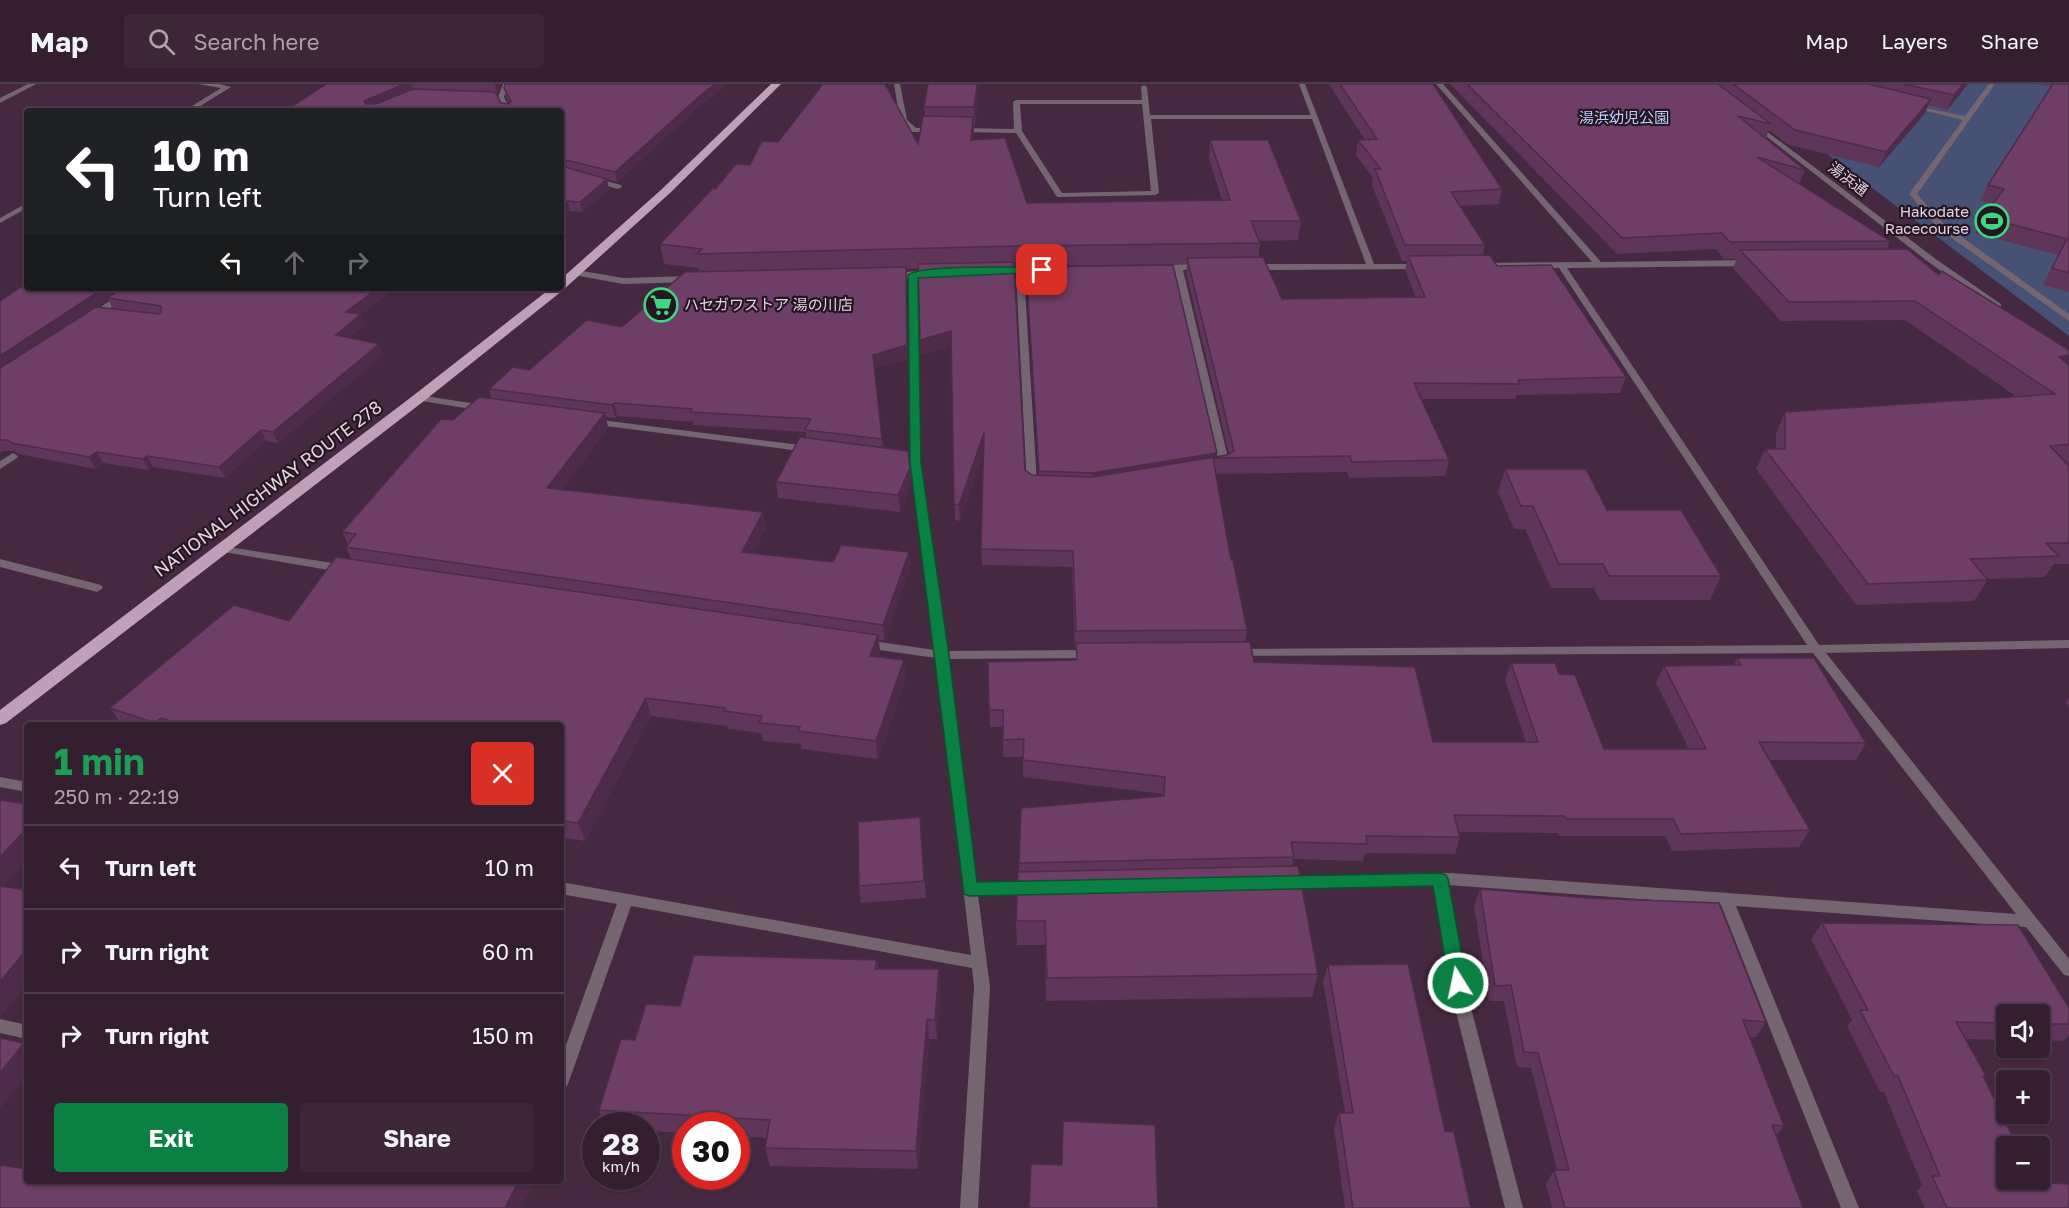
<!DOCTYPE html>
<meta charset="utf-8">
<style>
body{margin:0;font-family:"Golos Text","Noto Sans JP",sans-serif;background:#3c2738;color:#f1f3f6;height:100vh;display:flex;flex-direction:column;font-size:22px;white-space:nowrap}
*{box-sizing:border-box;margin:0}
p{font-size:20px;color:#a9a2ab}
.icon{flex:none;width:33px;height:33px;fill:none;stroke:currentColor;stroke-width:2;stroke-linecap:round;stroke-linejoin:round}
.map{position:relative;flex:1;overflow:hidden}
.side{position:absolute;left:24px;top:638px;width:540px;height:462px;display:flex;flex-direction:column;background:#341f30;border-radius:6px;box-shadow:0 2px 4px #0004,0 0 0 2px #4e3d4c}
.side>*{flex:none}
.top-card{position:absolute;left:24px;top:24px;width:540px;height:183px;border-radius:6px;box-shadow:0 2px 4px #0004,0 0 0 2px #4e3d4c;background:#202124;color:#fff;overflow:hidden}
.buttons{position:absolute;left:1996px;top:920px;display:grid;gap:12px}
.buttons a{display:grid;place-items:center;width:54px;height:54px;border-radius:6px;background:#341f30;box-shadow:0 2px 4px #0004,0 0 0 2px #4e3d4c;font-size:30px}
.speed{position:absolute;left:582px;top:1028px;display:flex;gap:12px;font-size:30px;font-weight:700;text-align:center}
.speed>*{display:grid;place-content:center;width:78px;height:78px;border-radius:50%;background:#341f30;box-shadow:0 2px 4px #0004,0 0 0 2px #4e3d4c;line-height:1}
.speed small{font-size:15px;font-weight:400}
.speed .limit{border:9px solid #d22;background:#fff;color:#111}
.pin{position:absolute;display:grid;place-items:center;width:51px;height:51px;color:#fff;margin:-26px;border-radius:12px;box-shadow:0 3px 9px #0006}
.me{position:absolute;width:66px;margin:-33px;rotate:350deg;stroke-linejoin:round;filter:drop-shadow(0 0 4px #0008)}
.turn{display:flex;align-items:center;gap:21px;height:126px;padding:0 30px;font-size:27px}
.turn .icon{width:78px;height:78px;stroke-width:2.5}
.turn b{display:block;font-size:42px;line-height:51px}
.lanes{display:flex;align-items:center;height:57px;padding:0 30px;background:#0003;justify-content:center;gap:30px;direction:ltr}
.lanes .off{opacity:.35}
.round{display:grid;place-items:center;flex:none;width:63px;height:63px;border-radius:6px;background:#3c2738}
.head{display:flex;align-items:center;justify-content:space-between;height:102px;padding:0 30px}
h1{font-size:36px;font-weight:700;line-height:45px;color:#1e9e55}
.action{display:flex;gap:12px;margin-top:auto;padding:12px 30px}
.action a{flex:1;height:69px;border-radius:6px;background:#0b8043;color:#fff;font-size:24px;font-weight:700;line-height:69px;text-align:center}
.action a+a{background:#3c2738;color:#f1f3f6}
ul{padding:0;list-style:none}
li{display:flex;align-items:center;gap:18px;height:84px;padding:0 30px;border-top:2px solid #4e3d4c}
li div{flex:1}
li b{display:block;font-size:22px}
li em{font-style:normal}
header{display:flex;align-items:center;gap:36px;box-sizing:border-box;height:84px;padding:0 30px;background:#341f30;border-bottom:2px solid #4e3d4c}
header strong{font-size:28px}
nav{display:flex;gap:33px;margin-inline-start:auto;font-size:21px}
.search{width:420px;height:54px;background:#3c2738;display:flex;align-items:center;gap:15px;box-sizing:border-box;padding:0 21px;border-radius:6px;color:#a9a2ab;font-size:22px}
.map>svg:first-child{display:block}
</style>
<header>
<strong>Map</strong>
<div class="search"><svg class="icon" aria-label="search" viewBox="0 0 24 24"><circle cx="10" cy="10" r="6"/><path d="M15 15l6 6"/></svg>Search here</div>
<nav><a>Map</a><a>Layers</a><a>Share</a></nav>
</header>
<div class="map">
<svg width="2069" height="1124" viewBox="0 0 2069 1124">
<rect width="100%" height="100%" fill="#452940"/>
<!-- green -->
<path fill="#475075" d="M1732 0H2069V252L1767 25Z"/>
<g fill="none" stroke-linecap="round" stroke-linejoin="round">
<!-- service -->
<g fill="#746671" fill-rule="evenodd">
<path d="M894 0H900L907 36 916 44H938V48H911L900 37Z"/>
<path d="M1989 0H1995L1917 110 1945 141 2069 230V237L1939 145 1909 110 1963 36 1910 23V21L1965 32Z"/>
<path d="M1144 1 1147 3 1150 31H1314L1317 33 1314 35H1151L1159 109 1155 111 1057 113 1016 49 959 48 955 46 959 44 1014 45 1013 18 1016 16H1142L1141 3ZM1020 20H1142L1151 107 1062 109 1022 47Z"/>
</g>
<!-- minor -->
<g fill="#746671" fill-rule="evenodd">
<path d="M503 0H509L504 13 511 27H505L498 13Z"/>
<path d="M1299 0H1305L1374 180H1420L1424 183 1423 185 1252 186 1248 183 1252 180H1366Z"/>
<path d="M1436 0H1443L1601 178 1750 176 1754 179 1750 182 1567 184 1819 561 2069 556V564L1826 569 2069 875V892L2064 891 2026 843 1736 822 1859 1124H1841L1721 821 1448 801 1470 920 1523 1124H1505L1454 920 1434 801 1285 804 1280 802 1278 798 1280 794 1285 792 1451 789 2016 830 1813 569 1232 572 1230 569 1232 566 1236 565 1807 561 1559 184 1483 185 1479 182 1483 179 1592 178Z"/>
<path d="M561 85 621 101 622 103 618 105 561 89Z"/>
<path d="M1201 180 1205 183 1204 185 1183 186 1230 382 1220 386 1215 383 1219 380 1174 186 1159 187 1155 184 1159 181Z"/>
<path d="M1042 183 1045 184V188L1024 189 1037 399 1041 402 1040 404 1032 405 1027 402 1016 189 1000 190 996 187 1000 184Z"/>
<path d="M577 186 623 194 692 192 696 195 692 198 623 200 574 191 573 189Z"/>
<path d="M935 186 938 187V191L917 193 921 379 947 567 1090 566 1096 570 1090 574 949 575 977 799 1034 798 1039 800 1041 804 1039 808 1034 810 978 811 990 903 978 1124H960L974 903 972 884 631 822 569 997 567 1002 561 1004V975L617 820 561 810V798L971 871 936 574 865 564 859 560 865 556 935 566 911 379 909 193 892 195 888 192 892 189Z"/>
<path d="M129 204H139L96 234H90V230Z"/>
<path d="M419 311 483 321 488 324 483 327 416 316V312Z"/>
<path d="M593 335 808 362 813 365 808 368 590 340V336Z"/>
<path d="M13 369 18 372 17 374 0 385V377Z"/>
<path d="M222 462 346 481 352 485 346 489 218 467 216 465Z"/>
<path d="M0 475 101 501 103 504 97 508 0 483Z"/>
<path d="M0 693 27 698V708L0 703Z"/>
<path d="M0 935 27 941V955L0 949Z"/>
</g>
<!-- tertiary -->
<g fill="#746671" fill-rule="evenodd">
<path d="M28 0H36L0 19V14Z"/>
<path d="M198 0H219L231 3 192 27H184L221 4Z"/>
<path d="M1753 40H1757L1937 176 2001 220V224H1995L1931 180 1753 42Z"/>
<path d="M27 119V124L0 139V134Z"/>
</g>
<!-- trunk -->
<path fill="#bfa0b8" fill-rule="evenodd" d="M771 0H781L670 109 562 207 424 317 6 639 0 641V626L414 311 551 204H561V195L662 105Z"/>
</g>
<!-- wall -->
<g fill="#5f3559" fill-rule="evenodd">
<path d="M326 0H501L497 9H495L501 19 509 20V19L506 13 504 4 505 0H726L721 6 702 20 617 98 603 94 609 105 582 128 570 127 561 134V27Z"/>
<path d="M928 0H979L975 42H974V55L1027 119 1222 116 1209 75 1210 56 1301 137 1298 156 1259 157 1260 159 1259 173 1282 215 1416 213 1405 186 1407 177H1402L1372 101 1373 94 1356 71 1358 56H1365L1329 0H1433L1502 105 1499 120 1461 122 1485 161 1483 171 1497 182 1626 293 1620 309 1517 311 1515 315H1421L1449 376 1445 392 1349 394 1347 388 1216 390 1231 476 1247 546 1245 558 1254 578 1433 658H1526L1505 596 1511 579 1559 590 1604 665H1689L1656 599 1664 582 1734 581 1737 574 1866 659 1856 676H1769L1810 746 1799 763 1672 767 1665 752H1559L1558 749 1459 748 1460 753 1455 770 1365 769 1363 777 1293 775 1292 782 1318 890 1312 913 1046 917 1045 861H1017L1016 837 1019 779 1163 712V710L1023 693V673H1003V643H990L988 578 1076 576V564H1075L1072 483 982 481 981 465 984 367 960 437 955 436 951 262 921 271 918 184 906 185 908 275 874 284 883 363 910 384 911 400 900 428 778 414 776 398 806 354V348L693 341V338L617 332 616 334 606 333 608 344 562 406 766 444 752 469 833 478 911 483 884 556H879L880 568 878 573 904 576 906 594 878 675 801 665V660L763 657 761 649 728 645 727 642 651 632 585 757 561 753V640H121L110 624 289 537 351 475 346 463 348 461 342 448 453 336 492 315 489 305 622 243 699 188 698 184 664 180 660 160 715 105 750 81 918 60 925 32 924 23ZM1187 180 1186 188 1229 370 1217 373 1026 183 1039 391H1032L1025 386 1014 182Z"/>
<path d="M1450 0H1968L1947 26 1928 21 1925 29 1879 83 1789 61 1769 46 1766 54 1805 86 1799 100 1890 157 1887 165 1939 191 2069 266V380H2067L2069 382V480H2054L2045 493 1987 495 1988 496 1974 517 1856 521 1756 385 1765 365H1776V349L1785 328 2017 313 1905 236 1781 237 1733 184 1737 175H1724L1716 165 1617 170Z"/>
<path d="M2036 0H2069V208L2043 201 2058 171 1975 149 1983 133 1993 120 1980 116 1988 101 2051 3Z"/>
<path d="M27 204H396L361 230 365 240 349 254 383 271 278 359 266 357 225 394 153 383 149 386 103 379 95 385 19 370 14 367H3L0 369V217ZM108 215 113 225 97 223Z"/>
<path d="M1505 385 1607 426 1721 492 1710 516H1600L1594 504H1551L1525 445H1514L1498 408Z"/>
<path d="M2069 614V623L2065 619Z"/>
<path d="M920 733 926 814 861 819 859 802Z"/>
<path d="M1480 805 1766 938 1756 953H1749L1784 1042 1776 1052 1803 1124H1552L1546 1100 1554 1086H1557L1531 984 1517 983 1504 917H1489L1474 821Z"/>
<path d="M1822 839 2069 924V951L2063 957 2040 956V930H2007V956L1965 955 1986 992 1984 994 2034 1098 2069 1124H1925L1917 1107 1922 1101 1884 1008H1880L1847 942 1852 936 1811 855Z"/>
<path d="M877 876 878 885H939L941 905 937 955H929L918 1085 770 1082 765 1064 767 1054 736 1052V1041H686V1049L646 1047V1041H605L599 1026 635 956 680 922Z"/>
<path d="M1328 881 1445 1047 1471 1124H1345L1334 1044 1339 1029H1345L1323 897Z"/>
</g>
<!-- shaded-wall -->
<g fill="#4e2b48">
<path d="M404 0H411L413 6 367 26 364 17Z"/>
<path d="M495 0H501L497 9Z"/>
<path d="M715 0H726L721 6 702 20 617 98 615 88 701 11Z"/>
<path d="M977 0H979L975 42 974 23Z"/>
<path d="M1963 0H1968L1947 26 1954 11Z"/>
<path d="M1931 15 1925 29 1879 83 1886 68Z"/>
<path d="M973 33 974 51 972 74 971 56Z"/>
<path d="M607 95 609 105 582 128 580 118Z"/>
<path d="M568 117 570 127 561 134V122Z"/>
<path d="M906 183 908 275 874 284 873 271Z"/>
<path d="M104 204H125L108 214V215L0 287V272Z"/>
<path d="M378 204H396L361 230 365 240 340 262 336 251 346 228Z"/>
<path d="M951 247 952 262 921 271 920 256Z"/>
<path d="M379 260 383 271 278 359 273 348Z"/>
<path d="M2069 271V280L2059 273Z"/>
<path d="M614 319 617 332 616 334 612 321Z"/>
<path d="M605 329 608 344 552 419 547 404Z"/>
<path d="M261 346 266 357 225 394 219 383Z"/>
<path d="M984 349 985 365 960 437 959 421Z"/>
<path d="M97 368 103 379 95 385 89 373Z"/>
<path d="M1217 369V374L1092 399V389Z"/>
<path d="M147 372 153 383 149 386 143 375Z"/>
<path d="M910 384 911 400 900 428 898 411Z"/>
<path d="M763 428 766 444 745 484 742 468Z"/>
<path d="M909 468 911 483 884 556 883 541Z"/>
<path d="M878 551 880 568 872 590 870 572Z"/>
<path d="M904 576 906 594 878 675 876 657Z"/>
<path d="M646 614 651 632 585 757 578 739Z"/>
<path d="M161 634 165 640H156L155 639Z"/>
<path d="M27 744V776L0 806V773Z"/>
<path d="M27 865V900L0 933V898Z"/>
<path d="M561 882 567 896 561 908Z"/>
<path d="M939 885 941 905 937 955 935 936Z"/>
<path d="M927 936 929 955 918 1085 916 1067Z"/>
<path d="M24 959 27 962V991L0 1025V989Z"/>
<path d="M519 1096 535 1097 521 1124H505Z"/>
</g>
<!-- building -->
<g fill="#6f3e67" stroke="#4e2b48" stroke-width="1.5">
<path d="M326 0H404L364 17 366 20H376L413 5 495 8 501 19 509 20 511 17 504 4 505 0H715L701 11 615 88 561 75V27H285Z"/>
<path d="M823 0H885L918 60 923 32 973 33 971 56 1005 54 1027 119 1230 116 1210 56H1268L1301 137H1251L1260 159 1020 162 696 170 702 165 660 160 713 104 715 105 736 80 750 81 762 57 778 58Z"/>
<path d="M928 0H977L974 23H924Z"/>
<path d="M1340 0H1433L1502 105 1451 108 1485 161H1405L1375 85H1381L1358 56 1377 55Z"/>
<path d="M1467 0H1718L1771 40 1738 32 1805 86 1757 73 1890 157 1730 158 1722 149 1622 154Z"/>
<path d="M1733 0H1868L1931 15 1886 68 1795 46Z"/>
<path d="M1903 0H1963L1954 11Z"/>
<path d="M2053 0H2069V189L2052 184 2067 155 1983 133 2004 105 1988 101Z"/>
<path d="M561 82 607 95 580 118 568 117 561 122Z"/>
<path d="M1907 165 1939 191 1942 187 2069 266V271L2059 273 2069 281V360L2050 362 2069 382V459H2046L2059 472 1970 475 1988 496 1868 500 1765 365H1785V328L2055 310 1915 217 1789 218 1740 166Z"/>
<path d="M1490 171 1497 182 1551 181 1626 293 1518 296 1520 300 1414 299 1449 376 1352 378 1350 372 1213 374 1231 476H1233L1247 546 1076 547 1073 467 981 465 984 349 959 421 954 420 951 247 920 256 918 180 1014 178 1025 386 1032 391 1093 393 1227 371 1234 367 1187 174 1263 173 1282 215 1425 213 1408 172Z"/>
<path d="M1173 181 1217 369 1092 389 1039 387 1026 183Z"/>
<path d="M906 183 907 261 873 271 882 355 805 346 811 335 690 328 692 325 614 319 612 321 489 305 513 283 529 286 587 236 622 243 685 188Z"/>
<path d="M27 199V204H104L0 272V217Z"/>
<path d="M122 204H378L346 228 361 230 336 251 379 260 273 348 261 346 219 383 147 372 143 375 97 368 89 373 12 359 7 356H0V284L96 223 159 230 161 228V222L108 214Z"/>
<path d="M479 313 605 329 547 404 763 428 742 468 833 478 841 461 909 468 883 541 346 463 356 450 342 448 441 335 453 336Z"/>
<path d="M800 353 908 367 910 384 898 411 776 398Z"/>
<path d="M1505 385H1586L1607 426H1681L1721 492H1609L1603 480H1559L1533 422H1521Z"/>
<path d="M336 473 878 551 870 572 904 576 876 657 798 647 800 643 759 639 762 632 724 627 725 624 646 614 578 739 561 737V640H179L161 634 155 639 110 624 234 521 289 537Z"/>
<path d="M1250 558 1254 578 1415 583 1433 658H1538L1511 579H1555L1559 590 1575 591 1604 665H1706L1664 582 1741 581 1737 574H1814L1866 659 1759 658 1810 746 1681 750 1673 735H1567L1565 732 1454 731 1460 753 1366 752 1367 760 1291 758 1294 773 1019 779 1021 724 1164 712 1165 693 1023 676 1024 655 1003 656V626H989L988 578 1077 576 1076 559Z"/>
<path d="M0 716 27 720V744L0 773Z"/>
<path d="M920 733 924 797 859 802 858 738Z"/>
<path d="M1298 782 1318 890 1047 894 1045 837H1016L1018 788Z"/>
<path d="M0 802 27 806V865L0 898Z"/>
<path d="M1480 805 1588 814 1719 819 1766 938 1743 936 1784 1042 1772 1041 1803 1124H1565L1554 1086H1569L1538 969 1524 968 1511 901 1495 902Z"/>
<path d="M1822 839 2018 841 2069 924V940H2040V930H2007V939L1956 938 1986 992H1983L2017 1062H2007V1095H2033L2034 1098 2069 1100V1124H1947L1932 1092H1940L1898 992H1894L1860 926H1868Z"/>
<path d="M694 871 877 876 875 885H939L935 936H927L916 1067 765 1064 770 1036 599 1026 621 955 635 956 646 920 680 922Z"/>
<path d="M1408 880 1445 1047 1454 1048 1471 1124H1353L1339 1029H1353L1328 881Z"/>
<path d="M0 954 24 959 0 989Z"/>
<path d="M1063 1037 1155 1041 1158 1124H1029L1031 1080 1062 1081Z"/>
<path d="M0 1081 27 1085V1096H519L505 1124H0Z"/>
</g>
<!-- route -->
<path fill="#0b8043" stroke="#07532c" stroke-width="1.5" d="M1042 183 1046 184V188L918 194 921 379 949 571 977 798 1440 789 1446 791 1448 795 1467 899 1464 904 1458 907 1452 904 1449 899 1433 802 969 812 964 810 910 379 908 191C923 180 1018 184 1042 183Z"/>
<!-- icons -->
<defs>
<g id="stadium-ring" transform="scale(1.725)"><circle r="9.5" fill="#241721" stroke="#3cd77e" stroke-width="1.5"/><path d="M0-5a6.5 5 0 1 0 0 10a6.5 5 0 1 0 0-10ZM-3.5-1.8h7v3.6h-7Z" fill="#3cd77e"/></g>
<g id="supermarket-ring" transform="scale(1.725)"><circle r="9.5" fill="#241721" stroke="#3cd77e" stroke-width="1.5"/><path d="M-6-5.5h2.5l.6 2H6L4.5 2H-2.5L-4.4-4H-6ZM-1.5 3.2a1.3 1.3 0 1 0 .1 0ZM3 3.2a1.3 1.3 0 1 0 .1 0Z" fill="#3cd77e"/></g>
</defs>
<g fill-rule="evenodd">
<use href="#stadium-ring" x="1992" y="137"/>
<use href="#supermarket-ring" x="661" y="221"/>
</g>
<g text-anchor="middle" stroke-width="4.5" stroke-linejoin="round" paint-order="stroke">
<!-- far-park labels -->
<g font-size="15" fill="#beccfe" stroke="#241721">
<text x="1624" y="39">湯浜幼児公園</text>
</g>
<!-- far-street labels -->
<g font-size="15" fill="#e4d2e0" stroke="#241721">
<text transform="translate(1848 95) rotate(37)" y="5">湯浜通</text>
</g>
<!-- far-poi labels -->
<g font-size="15" fill="#e4d2e0" stroke="#241721" text-anchor="end">
<text x="1969" y="133">Hakodate<tspan x="1969" dy="17">Racecourse</tspan></text>
<text x="684" y="226" text-anchor="start">ハセガワストア 湯の川店</text>
</g>
<!-- street labels -->
<g font-size="18" fill="#e4d2e0" stroke="#241721">
<text transform="translate(268 405) rotate(-37)" y="6">NATIONAL HIGHWAY ROUTE 278</text>
</g>
</g>
</svg>
<div class="buttons">
<a><svg class="icon" aria-label="sound" viewBox="0 0 24 24"><path d="M4 9h4l5-4v14l-5-4H4zM17 9q2 3 0 6"/></svg></a>
<a>+</a>
<a>−</a>
</div>
<div class="speed"><div>28<small>km/h</small></div><div class="limit">30</div></div>
<div class="pin" style="left:1042px;top:186px;background:#d93025"><svg class="icon" aria-label="arrive" viewBox="0 0 24 24"><path d="M6 21V4h12l-3 4 3 4H6"/></svg></div>
<svg class="me" style="left:1458px;top:899px" viewBox="-20 -20 40 40"><circle r="17" fill="#0b8043" stroke="#fff" stroke-width="3"/><path d="M0-11L8 9 0 5-8 9z" fill="#fff"/></svg>
<div class="top-card">
<div class="turn"><svg class="icon" aria-label="left" viewBox="0 0 24 24"><path d="M17 20v-9H6M10 6l-5 5 5 5"/></svg><div><b>10 m</b>Turn left</div></div>
<div class="lanes"><svg class="icon" aria-label="left" viewBox="0 0 24 24"><path d="M17 20v-9H6M10 6l-5 5 5 5"/></svg><svg class="icon off" aria-label="ahead" viewBox="0 0 24 24"><path d="M12 20V5M6 11l6-6 6 6"/></svg><svg class="icon off" aria-label="right" viewBox="0 0 24 24"><path d="M7 20v-9h11M14 6l5 5-5 5"/></svg></div>
</div>
<section class="side">
<div class="head"><div><h1>1 min</h1><p>250 m · 22:19</p></div><a class="round" style="background:#d93025;color:#fff"><svg class="icon" aria-label="close" viewBox="0 0 24 24"><path d="M6 6l12 12M18 6L6 18"/></svg></a></div>
<ul>
<li><svg class="icon" aria-label="left" viewBox="0 0 24 24"><path d="M17 20v-9H6M10 6l-5 5 5 5"/></svg><div><b>Turn left</b></div><em>10 m</em></li>
<li><svg class="icon" aria-label="right" viewBox="0 0 24 24"><path d="M7 20v-9h11M14 6l5 5-5 5"/></svg><div><b>Turn right</b></div><em>60 m</em></li>
<li><svg class="icon" aria-label="right" viewBox="0 0 24 24"><path d="M7 20v-9h11M14 6l5 5-5 5"/></svg><div><b>Turn right</b></div><em>150 m</em></li>
</ul>
<div class="action"><a>Exit</a><a>Share</a></div>
</section>
</div>
